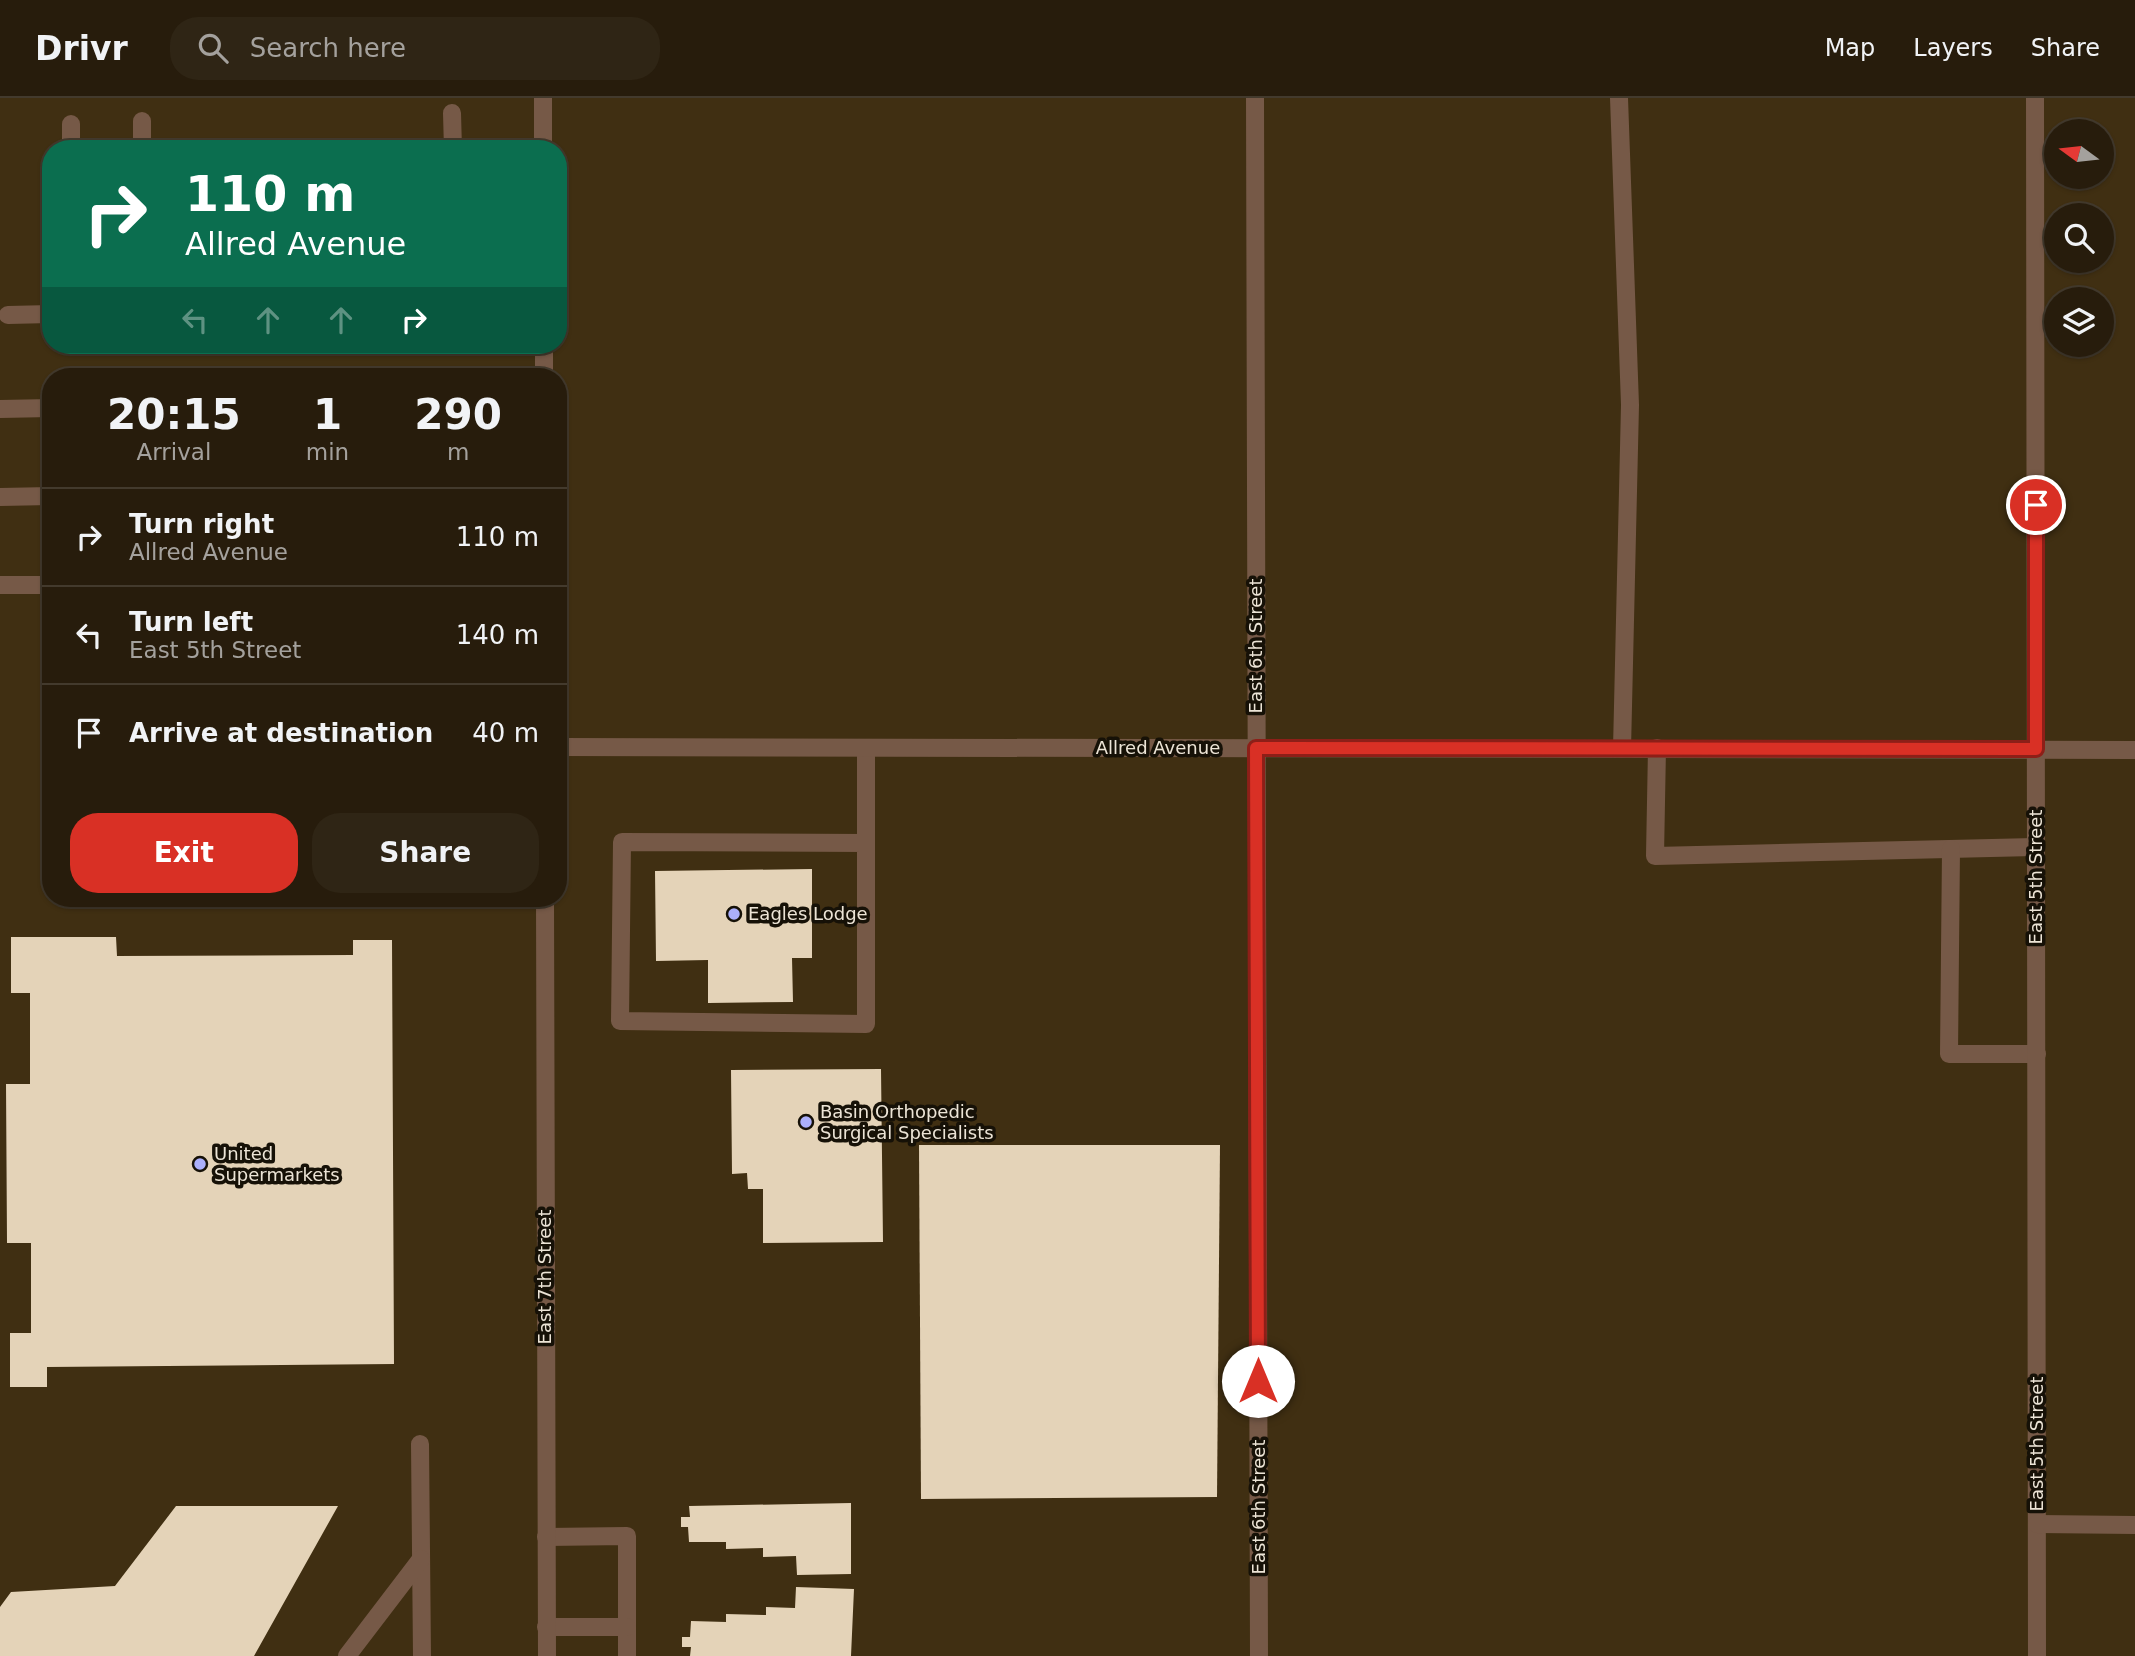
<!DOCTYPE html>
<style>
body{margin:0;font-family:"DejaVu Sans",sans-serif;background:#2f2515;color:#f1f3f6;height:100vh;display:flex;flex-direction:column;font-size:26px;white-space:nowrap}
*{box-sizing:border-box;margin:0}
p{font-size:23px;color:#a4a19d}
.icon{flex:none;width:38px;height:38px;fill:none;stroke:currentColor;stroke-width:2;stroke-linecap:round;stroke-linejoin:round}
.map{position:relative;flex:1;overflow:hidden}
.drawer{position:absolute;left:42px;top:270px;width:525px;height:539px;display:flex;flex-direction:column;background:#271c0c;border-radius:28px;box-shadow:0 2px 5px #0004,0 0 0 2px #433a2d}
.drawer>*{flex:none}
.banner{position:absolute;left:42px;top:42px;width:525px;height:214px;border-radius:28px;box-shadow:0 2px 5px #0004,0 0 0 2px #433a2d;background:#0b6e4f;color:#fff;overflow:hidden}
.needle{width:46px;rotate:285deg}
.controls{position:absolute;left:2044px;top:21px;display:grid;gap:14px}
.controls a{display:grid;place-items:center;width:70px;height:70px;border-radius:50%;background:#271c0c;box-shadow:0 2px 5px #0004,0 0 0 2px #433a2d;font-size:35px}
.pin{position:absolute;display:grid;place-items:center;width:60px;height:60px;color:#fff;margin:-30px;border:4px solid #fff;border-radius:50%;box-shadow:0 2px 7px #0007}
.me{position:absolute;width:77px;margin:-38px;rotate:0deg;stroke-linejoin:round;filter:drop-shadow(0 0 5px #0008)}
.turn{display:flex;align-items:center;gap:24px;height:147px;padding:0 28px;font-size:32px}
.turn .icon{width:91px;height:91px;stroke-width:2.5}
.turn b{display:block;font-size:49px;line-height:60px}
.lanes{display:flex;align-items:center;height:66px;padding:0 28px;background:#0003;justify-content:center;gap:35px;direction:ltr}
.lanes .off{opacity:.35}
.eta{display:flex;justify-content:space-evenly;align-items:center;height:119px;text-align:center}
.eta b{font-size:42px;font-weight:600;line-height:49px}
.button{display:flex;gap:14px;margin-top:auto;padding:14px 28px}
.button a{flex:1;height:80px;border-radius:28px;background:#d93025;color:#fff;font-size:28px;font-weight:600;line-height:80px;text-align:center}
.button a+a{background:#2f2515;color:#f1f3f6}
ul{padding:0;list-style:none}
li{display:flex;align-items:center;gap:21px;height:98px;padding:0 28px;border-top:2px solid #433a2d}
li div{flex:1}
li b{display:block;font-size:26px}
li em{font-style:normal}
header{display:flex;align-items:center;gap:42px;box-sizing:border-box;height:98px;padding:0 35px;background:#271c0c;border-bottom:2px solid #433a2d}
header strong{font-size:33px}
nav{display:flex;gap:38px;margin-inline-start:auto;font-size:24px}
.search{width:490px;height:63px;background:#2f2515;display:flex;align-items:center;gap:18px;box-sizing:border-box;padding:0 24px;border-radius:28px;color:#a4a19d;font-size:26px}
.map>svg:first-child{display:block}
</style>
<header>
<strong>Drivr</strong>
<div class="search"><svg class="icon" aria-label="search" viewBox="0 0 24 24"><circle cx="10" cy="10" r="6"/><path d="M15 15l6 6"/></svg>Search here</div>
<nav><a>Map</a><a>Layers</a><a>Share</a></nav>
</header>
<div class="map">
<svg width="2135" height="1558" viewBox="0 0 2135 1558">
<rect width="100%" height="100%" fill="#342610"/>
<!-- built -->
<path fill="#402f12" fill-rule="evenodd" d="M0 0H2135V1558H0ZM2056 33H2102V79H2056ZM51 51H558V247H51ZM2056 117H2102V163H2056ZM2056 201H2102V247H2056ZM51 278H558V800H51Z"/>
<!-- building -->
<g fill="#e4d3b8">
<path d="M812 771V860H792L793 904 708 905V862L656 863 655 773Z"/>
<path d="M11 839H116L117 858 353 857V842H392L394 1266 47 1269V1289H10V1235H31V1145H7L6 986H30V895H11Z"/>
<path d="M881 971 883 1144 763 1145V1091H748L747 1075 732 1076 731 972Z"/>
<path d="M919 1047H1220L1217 1399 921 1401Z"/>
<path d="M851 1405V1476L797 1477 796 1458 763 1459V1450L726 1451V1444H689L688 1429H681V1419H690L689 1408Z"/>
<path d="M176 1408H338L254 1558H0V1509L11 1494 115 1488Z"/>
<path d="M796 1489 854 1491 851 1558H690L691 1549H682V1539H690L691 1523 726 1524V1516L766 1517V1509L795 1510Z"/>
</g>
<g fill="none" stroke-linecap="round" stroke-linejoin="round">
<!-- service -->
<g stroke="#765947" stroke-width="18">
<path d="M1619 0 1630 307 1622 651"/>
<path d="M452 15 453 51"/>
<path d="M142 23V51"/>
<path d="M71 26V51"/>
<path d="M8 217 51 216"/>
<path d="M0 311 51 310"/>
<path d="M0 399 51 398"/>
<path d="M1657 650 1655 758 2036 749"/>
<path d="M866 745 622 744 620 923 866 926V650"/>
<path d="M1951 751 1949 956H2037"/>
<path d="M420 1346 422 1558"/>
<path d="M546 1439 627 1438V1558"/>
<path d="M546 1529H627"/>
<path d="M347 1558 421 1461"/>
</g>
<!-- minor -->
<g stroke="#765947" stroke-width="18">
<path d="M1255 0 1259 1558"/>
<path d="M2035 0 2037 1558"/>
<path d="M0 487H51"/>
<path d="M558 649 2135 652"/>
<path d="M2037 1426 2135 1427"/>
</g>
<!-- tertiary -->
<g stroke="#765947" stroke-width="18">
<path d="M543 0V51"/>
<path d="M544 247V278"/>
<path d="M545 800 547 1558"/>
</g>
</g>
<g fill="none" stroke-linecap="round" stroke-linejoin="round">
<!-- route casing -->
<g stroke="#8d1f18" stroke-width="18">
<path id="route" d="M1258 1283 1256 650 2036 651V407"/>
</g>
<!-- route -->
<use href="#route" stroke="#d93025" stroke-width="12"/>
</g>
<!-- markers -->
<g fill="#abaffb" stroke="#161107" stroke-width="2.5">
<circle cx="734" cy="816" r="7"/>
<circle cx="806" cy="1024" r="7"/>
<circle cx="200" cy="1066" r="7"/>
</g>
<g text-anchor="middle" stroke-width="7" stroke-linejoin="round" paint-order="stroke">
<!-- street labels -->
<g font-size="18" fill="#ece4d6" stroke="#161107">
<text transform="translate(1256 548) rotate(-90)" y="6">East 6th Street</text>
<text x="1158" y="656">Allred Avenue</text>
<text transform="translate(2036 779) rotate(-90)" y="6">East 5th Street</text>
<text transform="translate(545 1179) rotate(-90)" y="6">East 7th Street</text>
<text transform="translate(2037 1346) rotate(-90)" y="6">East 5th Street</text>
<text transform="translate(1259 1409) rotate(-90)" y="6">East 6th Street</text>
</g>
<!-- poi labels -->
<g font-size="18" fill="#ece4d6" stroke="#161107" text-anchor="start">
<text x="748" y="822">Eagles Lodge</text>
<text x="820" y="1020">Basin Orthopedic<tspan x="820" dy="21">Surgical Specialists</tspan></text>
<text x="214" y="1062">United<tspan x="214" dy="21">Supermarkets</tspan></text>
</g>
</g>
</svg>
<div class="controls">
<a><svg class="needle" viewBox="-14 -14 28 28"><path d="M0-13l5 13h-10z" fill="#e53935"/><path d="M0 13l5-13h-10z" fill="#a4a19d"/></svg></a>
<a><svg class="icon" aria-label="search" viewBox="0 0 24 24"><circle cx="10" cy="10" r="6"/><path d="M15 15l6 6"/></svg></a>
<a><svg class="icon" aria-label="layers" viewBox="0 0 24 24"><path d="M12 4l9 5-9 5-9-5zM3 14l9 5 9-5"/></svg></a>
</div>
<div class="pin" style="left:2036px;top:407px;background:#d93025"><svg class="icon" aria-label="arrive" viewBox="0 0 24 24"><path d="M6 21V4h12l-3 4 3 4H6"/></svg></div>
<svg class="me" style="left:1258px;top:1283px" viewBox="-20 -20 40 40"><circle r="19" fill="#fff"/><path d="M0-13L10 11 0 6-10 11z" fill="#d93025"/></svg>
<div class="banner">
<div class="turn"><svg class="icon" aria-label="right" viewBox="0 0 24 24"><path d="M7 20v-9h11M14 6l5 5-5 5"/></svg><div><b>110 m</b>Allred Avenue</div></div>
<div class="lanes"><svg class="icon off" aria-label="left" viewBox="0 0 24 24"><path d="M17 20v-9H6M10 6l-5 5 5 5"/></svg><svg class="icon off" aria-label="ahead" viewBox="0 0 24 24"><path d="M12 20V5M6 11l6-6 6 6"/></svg><svg class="icon off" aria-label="ahead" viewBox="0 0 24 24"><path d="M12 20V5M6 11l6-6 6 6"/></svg><svg class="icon" aria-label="right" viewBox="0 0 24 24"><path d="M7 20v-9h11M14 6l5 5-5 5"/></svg></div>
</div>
<section class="drawer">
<div class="eta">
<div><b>20:15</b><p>Arrival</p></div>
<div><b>1</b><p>min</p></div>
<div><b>290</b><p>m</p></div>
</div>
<ul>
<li><svg class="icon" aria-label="right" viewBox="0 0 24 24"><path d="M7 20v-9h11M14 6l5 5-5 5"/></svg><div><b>Turn right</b><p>Allred Avenue</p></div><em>110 m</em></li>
<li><svg class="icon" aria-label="left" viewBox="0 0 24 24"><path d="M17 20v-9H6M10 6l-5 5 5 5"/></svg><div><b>Turn left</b><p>East 5th Street</p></div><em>140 m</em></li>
<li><svg class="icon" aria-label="arrive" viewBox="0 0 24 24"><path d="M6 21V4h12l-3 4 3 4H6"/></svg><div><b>Arrive at destination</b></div><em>40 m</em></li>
</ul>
<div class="button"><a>Exit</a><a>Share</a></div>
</section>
</div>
